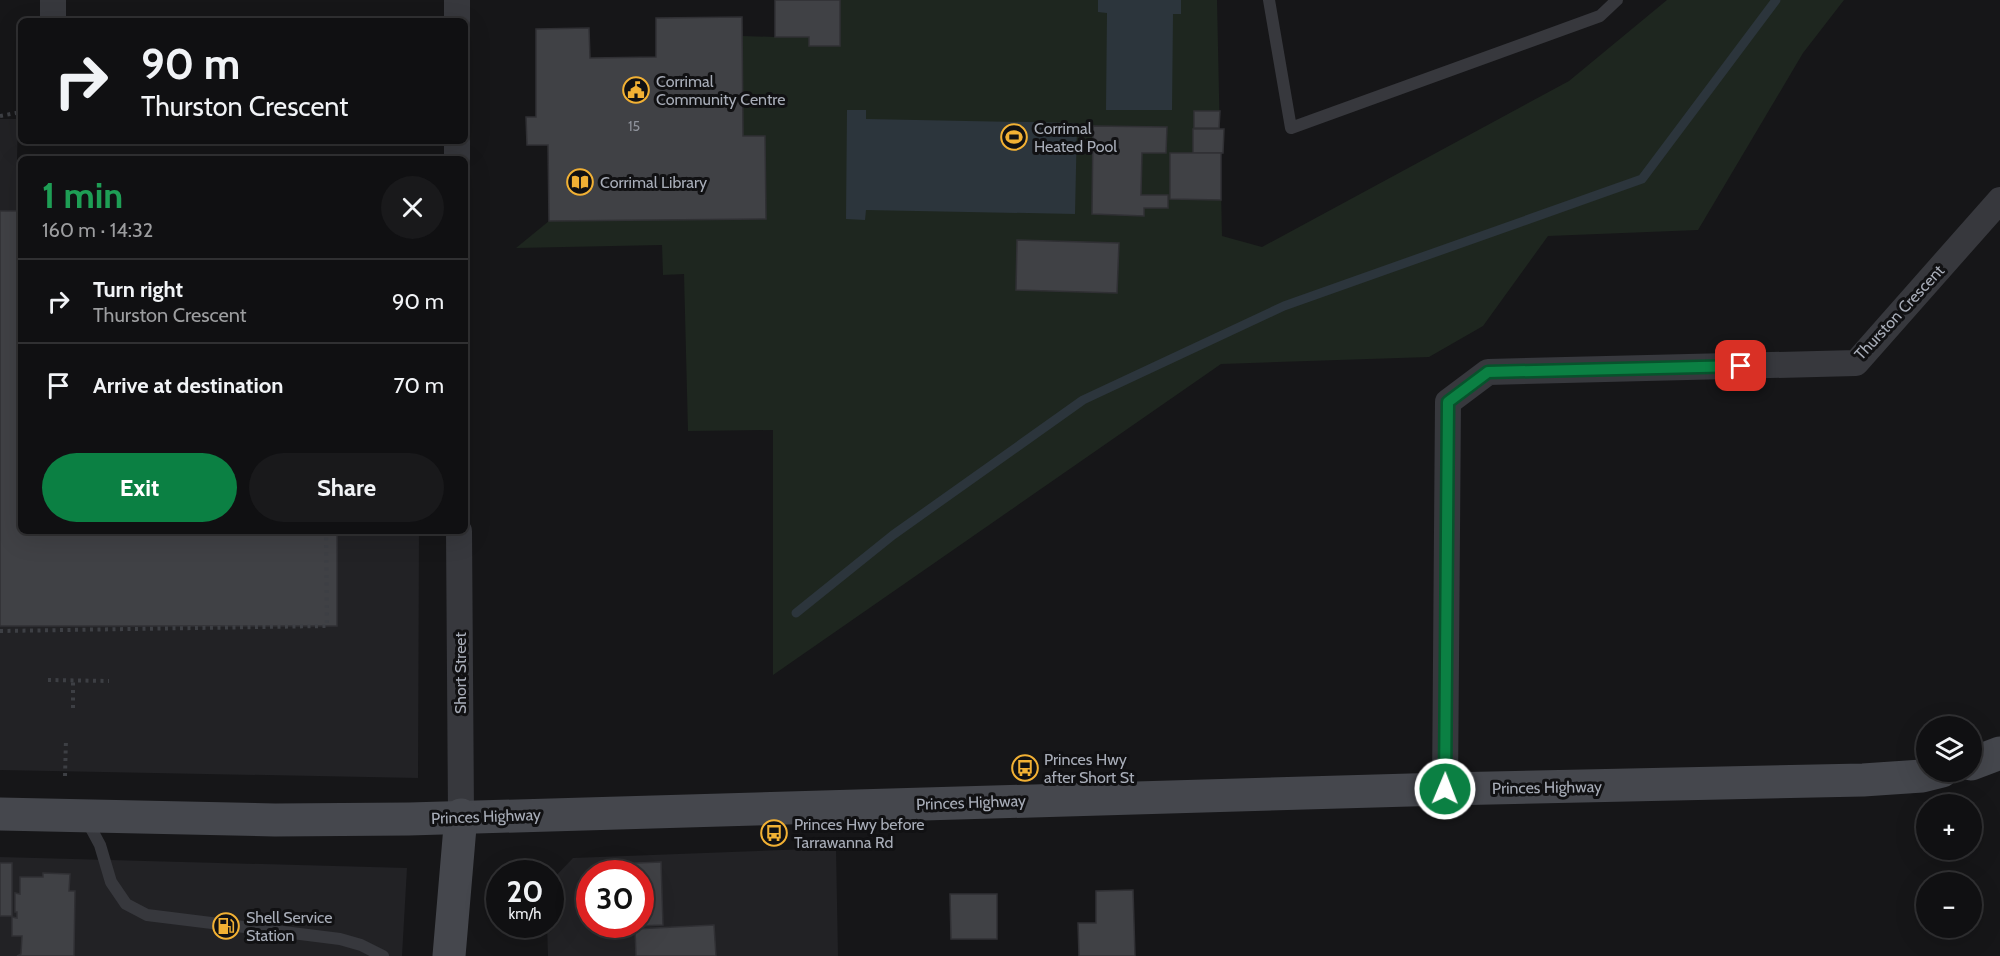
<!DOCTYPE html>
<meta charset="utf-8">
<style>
body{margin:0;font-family:Cabin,sans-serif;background:#19191b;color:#f1f3f6;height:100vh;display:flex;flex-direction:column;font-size:22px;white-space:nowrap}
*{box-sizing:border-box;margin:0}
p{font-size:20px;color:#9c9d9f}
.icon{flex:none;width:33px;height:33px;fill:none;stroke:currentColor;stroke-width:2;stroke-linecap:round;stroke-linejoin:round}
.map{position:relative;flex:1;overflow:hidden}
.side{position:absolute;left:18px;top:156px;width:450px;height:378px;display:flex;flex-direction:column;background:#101012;border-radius:9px;box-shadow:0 6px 24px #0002,0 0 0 2px #303032}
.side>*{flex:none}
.guide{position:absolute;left:18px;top:18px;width:450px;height:126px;border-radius:9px;box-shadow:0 6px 24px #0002,0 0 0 2px #303032;background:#101012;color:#f1f3f6;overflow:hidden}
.buttons{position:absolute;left:1916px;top:716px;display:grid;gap:12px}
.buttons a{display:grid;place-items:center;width:66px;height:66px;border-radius:50%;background:#101012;box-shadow:0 6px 24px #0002,0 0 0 2px #303032;font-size:30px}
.speed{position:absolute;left:486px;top:860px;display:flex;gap:12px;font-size:30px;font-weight:700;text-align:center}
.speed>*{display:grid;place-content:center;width:78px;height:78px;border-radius:50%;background:#101012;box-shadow:0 6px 24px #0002,0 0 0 2px #303032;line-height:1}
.speed small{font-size:15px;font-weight:400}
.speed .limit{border:9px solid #d22;background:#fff;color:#111}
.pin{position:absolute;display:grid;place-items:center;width:51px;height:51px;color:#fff;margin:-26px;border-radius:12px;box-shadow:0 3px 9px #0006}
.me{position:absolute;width:66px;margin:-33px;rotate:1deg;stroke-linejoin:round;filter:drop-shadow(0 0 4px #0008)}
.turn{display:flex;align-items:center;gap:21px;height:126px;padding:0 24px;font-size:27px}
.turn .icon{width:78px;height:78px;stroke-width:2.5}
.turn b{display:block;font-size:42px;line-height:51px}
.round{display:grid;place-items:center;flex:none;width:63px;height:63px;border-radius:32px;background:#19191b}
.overview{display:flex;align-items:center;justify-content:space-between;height:102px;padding:0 24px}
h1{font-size:36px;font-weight:700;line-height:45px;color:#1e9e55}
.primary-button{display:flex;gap:12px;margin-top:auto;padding:12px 24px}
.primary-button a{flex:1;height:69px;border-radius:36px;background:#0b8043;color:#fff;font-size:24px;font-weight:700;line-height:69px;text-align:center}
.primary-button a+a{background:#19191b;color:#f1f3f6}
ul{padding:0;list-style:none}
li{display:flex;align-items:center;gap:18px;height:84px;padding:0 24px;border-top:2px solid #303032}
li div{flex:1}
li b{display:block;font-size:22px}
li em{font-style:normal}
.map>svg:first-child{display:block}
</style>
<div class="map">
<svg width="2000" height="956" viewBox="0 0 2000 956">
<rect width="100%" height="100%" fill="#161618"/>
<!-- built -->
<g fill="#222225" fill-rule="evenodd">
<path d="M0 119H18L16 201H21V531H419L418 778 0 770Z"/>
<path d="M836 848 838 956H548L547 924H550L551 881 573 858ZM590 873H640V924H590Z"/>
<path d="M0 857 407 868 402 956H0Z"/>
</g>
<!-- green -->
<path fill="#1e261f" d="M776 0H1217L1222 236 1262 247 1569 81 1667 0H1844L1803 53 1698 230 1548 236 1483 326 1429 357 1221 364 773 675V430L688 431 684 274 663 275 662 245 516 248 549 221 765 219V136H743L742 36 775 37Z"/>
<!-- water -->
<g fill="#2c353c">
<path d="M1098 0H1181V14H1173L1172 110H1106L1107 13 1098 12Z"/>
<path d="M847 110H866V119L1077 123 1075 214 866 210 865 220 846 219Z"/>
</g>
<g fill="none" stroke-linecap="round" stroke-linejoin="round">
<!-- stream -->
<path stroke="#2c353c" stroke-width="9" d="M796 613 893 535 1083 400 1284 306 1642 179 1776 0"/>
</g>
<!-- building -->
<g fill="#404145" stroke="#303034" stroke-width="1.5">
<path d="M775 0H840V46H809V37H775Z"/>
<path d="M742 17 743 136H765L766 219 549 221 548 145H527L526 117H536V29L589 28 590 58 656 57V18Z"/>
<path d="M1194 111H1220L1219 128H1194Z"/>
<path d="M1093 126 1167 127 1166 153H1142L1141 195H1168V208H1144V216L1092 214Z"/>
<path d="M1193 129H1224L1223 153H1193Z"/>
<path d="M1170 153H1221V200L1170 199Z"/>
<path d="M0 211H21V531H337V626H0Z"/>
<path d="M1017 240 1119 243 1117 293 1016 290Z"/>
<path d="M661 862 663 925 616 927V924H640V873H613V864Z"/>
<rect x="0" y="863" width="12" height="53"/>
<path d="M43 873 70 874 69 891H75L74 956H17L21 954 22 936H12V917L17 918V912H15V893L20 894V877H43Z"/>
<path d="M1133 890 1135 956H1079L1078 923H1096V891Z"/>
<path d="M950 894H997V939H951Z"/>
<path d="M714 925 716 956H636L635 929Z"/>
</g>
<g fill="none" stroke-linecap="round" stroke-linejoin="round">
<!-- path -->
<g stroke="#3d3f44" stroke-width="4" stroke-dasharray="3 4.5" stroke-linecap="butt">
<path d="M0 116 21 112"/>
<path d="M0 631 327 626 326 531"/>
<path d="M48 680 109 681"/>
<path d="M73 708V681"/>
<path d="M65 776 66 739"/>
</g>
<!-- service -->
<g stroke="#37383d" stroke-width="12">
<path d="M1269 0 1291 128 1600 16 1617 0"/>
<path d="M86 819 100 845 111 882 126 904 147 915 340 939 361 945 383 956"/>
</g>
<!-- minor -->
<g stroke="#37383d" stroke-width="26">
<path d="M457 0V21"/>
<path d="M53 21V0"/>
<path d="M457 141V159"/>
<path d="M459 531 461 815"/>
<path d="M1445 789 1448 402 1488 372 1856 363 2000 200"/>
</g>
<!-- secondary -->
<g stroke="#45474d" stroke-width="33">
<path d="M1971 764 2000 753"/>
<path d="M0 814 275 820 409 819 1445 789 1863 780 1922 776 1942 771"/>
<path d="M449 956 461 815"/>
</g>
</g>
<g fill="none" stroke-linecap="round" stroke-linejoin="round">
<!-- route casing -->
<g stroke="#07532c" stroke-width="15">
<path id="route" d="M1445 789 1448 402 1488 372 1741 366"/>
</g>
<!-- route -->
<use href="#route" stroke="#0b8043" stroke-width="10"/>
</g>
<!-- icons -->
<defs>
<g id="civic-ring" transform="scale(1.35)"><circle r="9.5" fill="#111113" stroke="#f2b134" stroke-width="1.5"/><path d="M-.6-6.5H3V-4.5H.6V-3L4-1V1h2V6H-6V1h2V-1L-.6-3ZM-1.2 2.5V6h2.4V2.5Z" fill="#f2b134"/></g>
<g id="stadium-ring" transform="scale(1.35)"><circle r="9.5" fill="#111113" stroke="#f2b134" stroke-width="1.5"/><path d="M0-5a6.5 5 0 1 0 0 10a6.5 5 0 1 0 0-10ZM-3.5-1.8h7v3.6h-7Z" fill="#f2b134"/></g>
<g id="library-ring" transform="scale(1.35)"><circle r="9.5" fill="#111113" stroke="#f2b134" stroke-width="1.5"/><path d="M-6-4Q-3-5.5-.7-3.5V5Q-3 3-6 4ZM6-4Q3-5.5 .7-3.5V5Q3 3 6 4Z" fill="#f2b134"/></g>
<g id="bus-ring" transform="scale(1.35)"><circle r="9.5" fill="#111113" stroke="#f2b134" stroke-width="1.5"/><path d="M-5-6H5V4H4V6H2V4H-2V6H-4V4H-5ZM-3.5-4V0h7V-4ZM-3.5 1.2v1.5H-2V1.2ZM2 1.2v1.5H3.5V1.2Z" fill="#f2b134"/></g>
<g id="fuel-ring" transform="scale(1.35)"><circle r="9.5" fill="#111113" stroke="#f2b134" stroke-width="1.5"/><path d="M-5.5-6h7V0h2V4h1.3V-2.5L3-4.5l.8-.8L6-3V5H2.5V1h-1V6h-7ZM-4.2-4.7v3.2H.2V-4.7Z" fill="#f2b134"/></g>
</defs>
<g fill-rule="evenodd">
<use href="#civic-ring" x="636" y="90"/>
<use href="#stadium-ring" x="1014" y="137"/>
<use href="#library-ring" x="580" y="182"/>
<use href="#bus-ring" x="1025" y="768"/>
<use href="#bus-ring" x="774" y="833"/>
<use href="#fuel-ring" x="226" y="926"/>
</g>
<g text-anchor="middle" stroke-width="6" stroke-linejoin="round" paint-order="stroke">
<!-- number labels -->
<g font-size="14" fill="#8e929b">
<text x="634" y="131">15</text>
</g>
<!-- poi labels -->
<g font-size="16" fill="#a8adb8" stroke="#111113" text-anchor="start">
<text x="656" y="87">Corrimal<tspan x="656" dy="18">Community Centre</tspan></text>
<text x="1034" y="134">Corrimal<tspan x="1034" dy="18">Heated Pool</tspan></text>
<text x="600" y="188">Corrimal Library</text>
<text x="1044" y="765">Princes Hwy<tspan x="1044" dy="18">after Short St</tspan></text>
<text x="794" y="830">Princes Hwy before<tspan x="794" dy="18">Tarrawanna Rd</tspan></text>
<text x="246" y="923">Shell Service<tspan x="246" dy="18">Station</tspan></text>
</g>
<!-- street labels -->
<g font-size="16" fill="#a8adb8" stroke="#111113">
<text transform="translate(1899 312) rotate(-47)" y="6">Thurston Crescent</text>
<text transform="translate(460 673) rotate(-90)" y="6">Short Street</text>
<text transform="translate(1547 787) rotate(-1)" y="6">Princes Highway</text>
<text transform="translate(971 802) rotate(-2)" y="6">Princes Highway</text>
<text transform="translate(486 816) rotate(-2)" y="6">Princes Highway</text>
</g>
</g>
</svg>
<div class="buttons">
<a><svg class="icon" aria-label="layers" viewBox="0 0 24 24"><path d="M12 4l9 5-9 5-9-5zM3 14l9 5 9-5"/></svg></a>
<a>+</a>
<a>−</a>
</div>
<div class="speed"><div>20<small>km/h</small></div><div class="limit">30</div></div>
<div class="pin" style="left:1741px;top:366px;background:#d93025"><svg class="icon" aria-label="arrive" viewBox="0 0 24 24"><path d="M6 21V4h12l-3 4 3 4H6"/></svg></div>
<svg class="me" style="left:1445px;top:789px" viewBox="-20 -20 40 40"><circle r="17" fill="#0b8043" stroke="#fff" stroke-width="3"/><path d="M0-11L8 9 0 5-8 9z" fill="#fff"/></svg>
<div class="guide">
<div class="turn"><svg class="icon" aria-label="right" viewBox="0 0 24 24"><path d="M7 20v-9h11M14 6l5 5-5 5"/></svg><div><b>90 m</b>Thurston Crescent</div></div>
</div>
<section class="side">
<div class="overview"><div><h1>1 min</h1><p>160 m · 14:32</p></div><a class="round"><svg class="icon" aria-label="close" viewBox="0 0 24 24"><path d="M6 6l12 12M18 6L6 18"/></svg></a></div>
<ul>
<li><svg class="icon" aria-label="right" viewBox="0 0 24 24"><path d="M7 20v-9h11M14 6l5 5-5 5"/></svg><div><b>Turn right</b><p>Thurston Crescent</p></div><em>90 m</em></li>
<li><svg class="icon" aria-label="arrive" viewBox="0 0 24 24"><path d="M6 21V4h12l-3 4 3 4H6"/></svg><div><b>Arrive at destination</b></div><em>70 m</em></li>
</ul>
<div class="primary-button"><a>Exit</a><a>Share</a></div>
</section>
</div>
